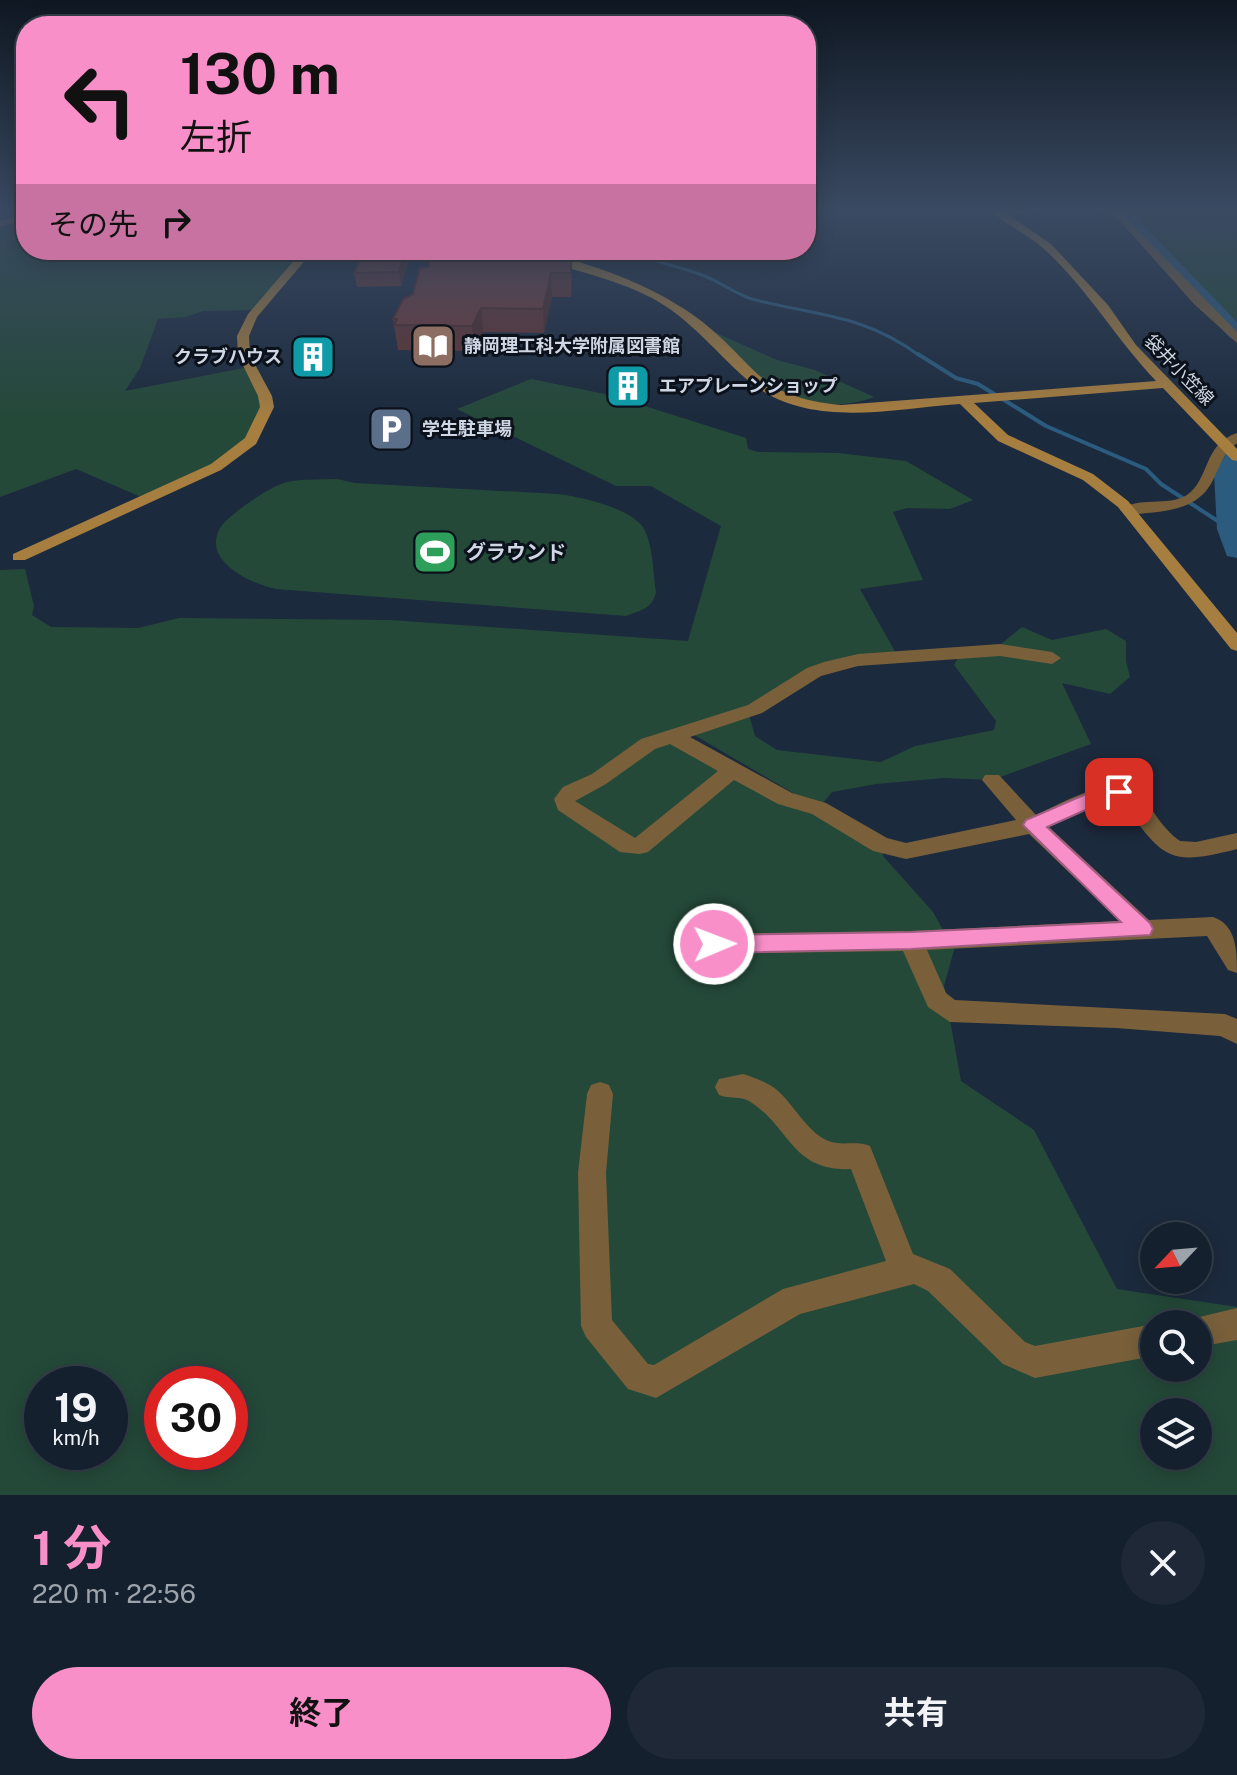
<!DOCTYPE html>
<html lang="ja">
<meta charset="utf-8">
<style>
body{margin:0;font-family:"Public Sans","Noto Sans JP",sans-serif;background:#1e2836;color:#f1f3f6;height:100vh;display:flex;flex-direction:column;font-size:30px;white-space:nowrap}
*{box-sizing:border-box;margin:0}
p{font-size:26px;color:#9da3aa}
.icon{flex:none;width:44px;height:44px;fill:none;stroke:currentColor;stroke-width:2;stroke-linecap:round;stroke-linejoin:round}
.map{position:relative;height:1495px;overflow:hidden}
.details{display:flex;flex-direction:column;background:#15202e;flex:1}
.details>*{flex:none}
.guide{position:absolute;left:16px;top:16px;width:800px;height:244px;border-radius:32px;box-shadow:0 4px 20px #0003,0 0 0 2px #343e4a;background:#f98fc9;color:#111;overflow:hidden}
.needle{width:52px;rotate:244deg}
.fabs{position:absolute;left:1140px;top:1222px;display:grid;gap:16px}
.fabs a{display:grid;place-items:center;width:72px;height:72px;border-radius:50%;background:#15202e;box-shadow:0 4px 20px #0003,0 0 0 2px #343e4a;font-size:40px}
.speed{position:absolute;left:24px;top:1366px;display:flex;gap:16px;font-size:40px;font-weight:700;text-align:center}
.speed>*{display:grid;place-content:center;width:104px;height:104px;border-radius:50%;background:#15202e;box-shadow:0 4px 20px #0003,0 0 0 2px #343e4a;line-height:1}
.speed small{font-size:20px;font-weight:400}
.speed .limit{border:12px solid #d22;background:#fff;color:#111}
.pin{position:absolute;display:grid;place-items:center;width:68px;height:68px;color:#fff;margin:-34px;border-radius:16px;box-shadow:0 4px 12px #0006}
.me{position:absolute;width:88px;margin:-44px;rotate:89deg;stroke-linejoin:round;filter:drop-shadow(0 0 6px #0008)}
.turn{display:flex;align-items:center;gap:28px;height:168px;padding:0 32px;font-size:36px}
.turn .icon{width:104px;height:104px;stroke-width:2.5}
.turn b{display:block;font-size:56px;line-height:68px}
.then{display:flex;align-items:center;height:76px;padding:0 32px;background:#0003;gap:16px;font-size:30px}
.round{display:grid;place-items:center;flex:none;width:84px;height:84px;border-radius:42px;background:#1e2836}
.headline{display:flex;align-items:center;justify-content:space-between;height:136px;padding:0 32px}
h1{font-size:48px;font-weight:700;line-height:60px;color:#f98fc9}
.cta{display:flex;gap:16px;margin-top:auto;padding:16px 32px}
.cta a{flex:1;height:92px;border-radius:48px;background:#f98fc9;color:#111;font-size:32px;font-weight:700;line-height:92px;text-align:center}
.cta a+a{background:#1e2836;color:#f1f3f6}
.map>svg:first-child{display:block}
</style>
<div class="map">
<svg width="1237" height="1495" viewBox="0 0 1237 1495">
<rect width="100%" height="100%" fill="#1c2a3d"/>
<!-- green -->
<g fill="#244939" fill-rule="evenodd">
<path d="M0 209H26V250H306L257 310 203 311 186 317 158 319 140 368 125 391 249 367 267 407 241 450 148 500 76 469 0 497Z"/>
<path d="M1118 209H1237V322Z"/>
<path d="M714 332 777 360 815 370 874 397C850 407 807 408 783 395 757 381 734 353 714 332Z"/>
<path d="M531 379 610 395 746 438 748 449 758 452 839 453 906 461 973 500 950 509 907 508 893 512 923 580 860 589 898 657 831 666 748 711 755 736 777 750 881 762 915 746 994 730 996 721 954 665 961 652 1001 644 1022 627 1052 640 1106 629 1126 641V661L1130 677 1110 694 1062 683 1091 744 992 780 944 778 876 784 832 792 819 808 689 732 675 737 881 845 883 856 933 912 954 950 944 986 961 1081 1034 1130 1117 1289 1237 1307V1495H0V570L25 569 34 606 32 615 51 627 138 628 179 618 390 620 688 641 721 526 651 486H616L457 409ZM1154 1324H1198V1368H1154ZM42 1384H110V1452H42ZM162 1384H230V1452H162ZM1154 1412H1198V1456H1154Z"/>
<path d="M337 479 355 483 558 494C581 497 632 508 644 529 653 545 653 573 656 592 652 609 641 610 626 616L276 589C253 584 201 562 220 528 228 515 267 489 281 484 297 478 321 480 337 479Z"/>
</g>
<g fill="none" stroke-linecap="round" stroke-linejoin="round">
<!-- stream-far1 -->
<path stroke="#2b5c7f" stroke-width="3" d="M626 250C651 262 676 265 702 275 719 281 735 294 752 299 817 316 864 314 920 356"/>
<!-- stream -->
<path stroke="#2b5c7f" stroke-width="4" d="M918 354 956 378 978 384 1046 426 1146 469 1161 484 1230 529"/>
<!-- river -->
<g fill="#2b5c7f" fill-rule="evenodd">
<path d="M1111 209H1128L1237 322V340L1230 338Z"/>
<path d="M1237 449V558L1227 556 1217 529 1214 473 1228 451Z"/>
</g>
<!-- street -->
<g fill="#79603b" fill-rule="evenodd">
<path d="M1050 209 1001 217 996 214 1017 209Z"/>
<path d="M1088 209 1156 210 1153 215 1121 213 1237 332V343L1194 304 1119 220 1107 213Z"/>
<path d="M1237 433V443C1223 453 1220 466 1213 480 1197 513 1160 511 1128 515L1120 510C1137 496 1168 507 1187 495 1210 479 1203 444 1237 433Z"/>
<path d="M1000 644 1052 652 1061 658 1052 664 1000 656 858 666 821 676 762 713 690 737 792 793 826 803 887 838 906 843 1016 820 982 780 985 775H999L1036 815C1061 804 1116 770 1140 795 1154 810 1162 829 1180 841L1196 842 1237 833V849C1168 867 1163 858 1123 803L1109 800 1049 827 1149 920 1213 917C1237 925 1237 952 1237 973L1228 970 1207 936 927 950 946 993 955 1000 1225 1014 1237 1019V1044L1220 1036 1116 1028 950 1022 928 1007 903 951 685 954 677 951 673 944 677 937 685 934 911 931 1120 921 1029 834 906 859 873 851 812 814 778 804 734 780 648 852 640 854 620 852 558 810 554 799 563 787 592 774 641 739 748 705 807 668 824 662 858 654ZM670 744 718 771 635 838 575 801 606 784 655 749Z"/>
<path d="M743 1074C755 1078 767 1082 777 1090 794 1105 806 1130 826 1140 840 1147 856 1140 870 1146L913 1254 950 1269 1025 1342 1035 1346 1154 1324V1356L1035 1378 1003 1364 928 1291 914 1284 800 1314 656 1398 628 1389 586 1337 581 1326 578 1173 587 1094 591 1085 600 1082 609 1085 613 1094 606 1173 612 1320 648 1364 654 1365 783 1289 886 1261 851 1169C791 1172 790 1126 749 1101 740 1096 729 1099 719 1095L715 1087 719 1079Z"/>
<path d="M1237 1308V1340L1198 1347V1324H1185L1187 1320Z"/>
</g>
<!-- secondary -->
<g fill="#a67e40" fill-rule="evenodd">
<path d="M988 209H1000L1051 244 1108 305 1136 345 1237 449V461L1232 460 1163 388 974 403 1008 435 1093 474 1128 501 1237 633V651L1231 649 1118 507 1083 480 998 441 960 404C889 409 802 431 744 377 713 349 689 318 652 298 623 283 591 274 560 266 543 261 522 259 508 250 565 250 655 285 700 320 759 366 756 397 841 405L1156 381C1116 339 1087 288 1044 249 1027 234 1005 224 988 209Z"/>
<path d="M26 213V219L0 227V221Z"/>
<path d="M303 250H314L257 317 249 336 250 355 272 396 274 407 256 444 221 470 25 560H13V554L211 464 245 438 260 407 258 396 238 355 237 336 248 314Z"/>
</g>
</g>
<!-- wall -->
<g fill="#633331">
<path d="M412 250 401 286 357 287 354 273Z"/>
<path d="M428 267 572 273 571 297H552L544 333 483 332 474 351 398 350 393 319 413 294Z"/>
</g>
<!-- shaded-wall -->
<g fill="#502928">
<path d="M406 250H412L401 286 399 272Z"/>
<path d="M571 250 572 273 571 297Z"/>
<path d="M551 273 552 297 544 333 543 309Z"/>
<path d="M481 308 483 332 474 351 472 326Z"/>
</g>
<!-- building -->
<g fill="#733b39" stroke="#502928" stroke-width="2">
<path d="M365 250H406L399 272 354 273Z"/>
<path d="M432 250H571V273H551L543 309 481 308 472 326 394 325 397 319H393L403 299 413 294 420 268 428 267Z"/>
</g>
<!-- sky -->
<linearGradient id="sky" x2="0" y2="1"><stop stop-color="#0f1722"/><stop offset="0.5" stop-color="#3a4a62"/><stop offset="1" stop-color="#3a4a62" stop-opacity="0"/></linearGradient>
<rect width="1237" height="419" fill="url(#sky)"/>
<!-- route -->
<path fill="#f98fc9" stroke="#a25d83" stroke-width="2" d="M1107 785 1126 787 1129 792 1126 797 1110 799 1047 827 1150 923 1153 929 1150 935 911 949 714 953 706 950 703 944 706 938 714 935 911 932 1121 922 1023 825 1026 820Z"/>
<!-- icons -->
<defs>
<g id="library-square" transform="scale(2.3)"><rect x="-9" y="-9" width="18" height="18" rx="4" fill="#8d6e63" stroke="#0c121b"/><path d="M-6-4Q-3-5.5-.7-3.5V5Q-3 3-6 4ZM6-4Q3-5.5 .7-3.5V5Q3 3 6 4Z" fill="#fff"/></g>
<g id="building-square" transform="scale(2.3)"><rect x="-9" y="-9" width="18" height="18" rx="4" fill="#0f9aa8" stroke="#0c121b"/><path d="M-4-6H4V6H1V3H-1V6H-4ZM-2.5-4.3h1.7v1.8h-1.7ZM.8-4.3h1.7v1.8H.8ZM-2.5-1h1.7V.8h-1.7ZM.8-1h1.7V.8H.8Z" fill="#fff"/></g>
<g id="parking-square" transform="scale(2.3)"><rect x="-9" y="-9" width="18" height="18" rx="4" fill="#5c6f8a" stroke="#0c121b"/><path d="M-3.5-5.5H1a3.5 3.5 0 0 1 0 7H-1V5.5H-3.5ZM-1-3.4V-.6H.8a1.4 1.4 0 0 0 0-2.8Z" fill="#fff"/></g>
<g id="stadium-square" transform="scale(2.3)"><rect x="-9" y="-9" width="18" height="18" rx="4" fill="#2e9e5b" stroke="#0c121b"/><path d="M0-5a6.5 5 0 1 0 0 10a6.5 5 0 1 0 0-10ZM-3.5-1.8h7v3.6h-7Z" fill="#fff"/></g>
</defs>
<g fill-rule="evenodd">
<use href="#library-square" x="433" y="346"/>
<use href="#building-square" x="313" y="357"/>
<use href="#building-square" x="628" y="386"/>
<use href="#parking-square" x="391" y="429"/>
<use href="#stadium-square" x="435" y="552"/>
</g>
<g text-anchor="middle" stroke-width="6" stroke-linejoin="round" paint-order="stroke">
<!-- far-poi labels -->
<g font-size="18" font-weight="bold" fill="#cfd7e4" stroke="#0c121b" text-anchor="start">
<text x="464" y="352">静岡理工科大学附属図書館</text>
<text x="282" y="363" text-anchor="end">クラブハウス</text>
<text x="659" y="392">エアプレーンショップ</text>
<text x="422" y="435">学生駐車場</text>
</g>
<!-- far-street labels -->
<g font-size="18" fill="#cfd7e4" stroke="#0c121b">
<text transform="translate(1179 370) rotate(46)" y="6">袋井小笠線</text>
</g>
<!-- poi labels -->
<g font-size="20" font-weight="bold" fill="#cfd7e4" stroke="#0c121b" text-anchor="start">
<text x="466" y="559">グラウンド</text>
</g>
</g>
</svg>
<div class="fabs">
<a><svg class="needle" viewBox="-14 -14 28 28"><path d="M0-13l5 13h-10z" fill="#e53935"/><path d="M0 13l5-13h-10z" fill="#9da3aa"/></svg></a>
<a><svg class="icon" aria-label="search" viewBox="0 0 24 24"><circle cx="10" cy="10" r="6"/><path d="M15 15l6 6"/></svg></a>
<a><svg class="icon" aria-label="layers" viewBox="0 0 24 24"><path d="M12 4l9 5-9 5-9-5zM3 14l9 5 9-5"/></svg></a>
</div>
<div class="speed"><div>19<small>km/h</small></div><div class="limit">30</div></div>
<div class="pin" style="left:1119px;top:792px;background:#d93025"><svg class="icon" aria-label="arrive" viewBox="0 0 24 24"><path d="M6 21V4h12l-3 4 3 4H6"/></svg></div>
<svg class="me" style="left:714px;top:944px" viewBox="-20 -20 40 40"><circle r="17" fill="#f98fc9" stroke="#fff" stroke-width="3"/><path d="M0-11L8 9 0 5-8 9z" fill="#fff"/></svg>
<div class="guide">
<div class="turn"><svg class="icon" aria-label="left" viewBox="0 0 24 24"><path d="M17 20v-9H6M10 6l-5 5 5 5"/></svg><div><b>130 m</b>左折</div></div>
<div class="then">その先<svg class="icon" aria-label="right" viewBox="0 0 24 24"><path d="M7 20v-9h11M14 6l5 5-5 5"/></svg></div>
</div>
</div>
<section class="details">
<div class="headline"><div><h1>1 分</h1><p>220 m · 22:56</p></div><a class="round"><svg class="icon" aria-label="close" viewBox="0 0 24 24"><path d="M6 6l12 12M18 6L6 18"/></svg></a></div>
<div class="cta"><a>終了</a><a>共有</a></div>
</section>
